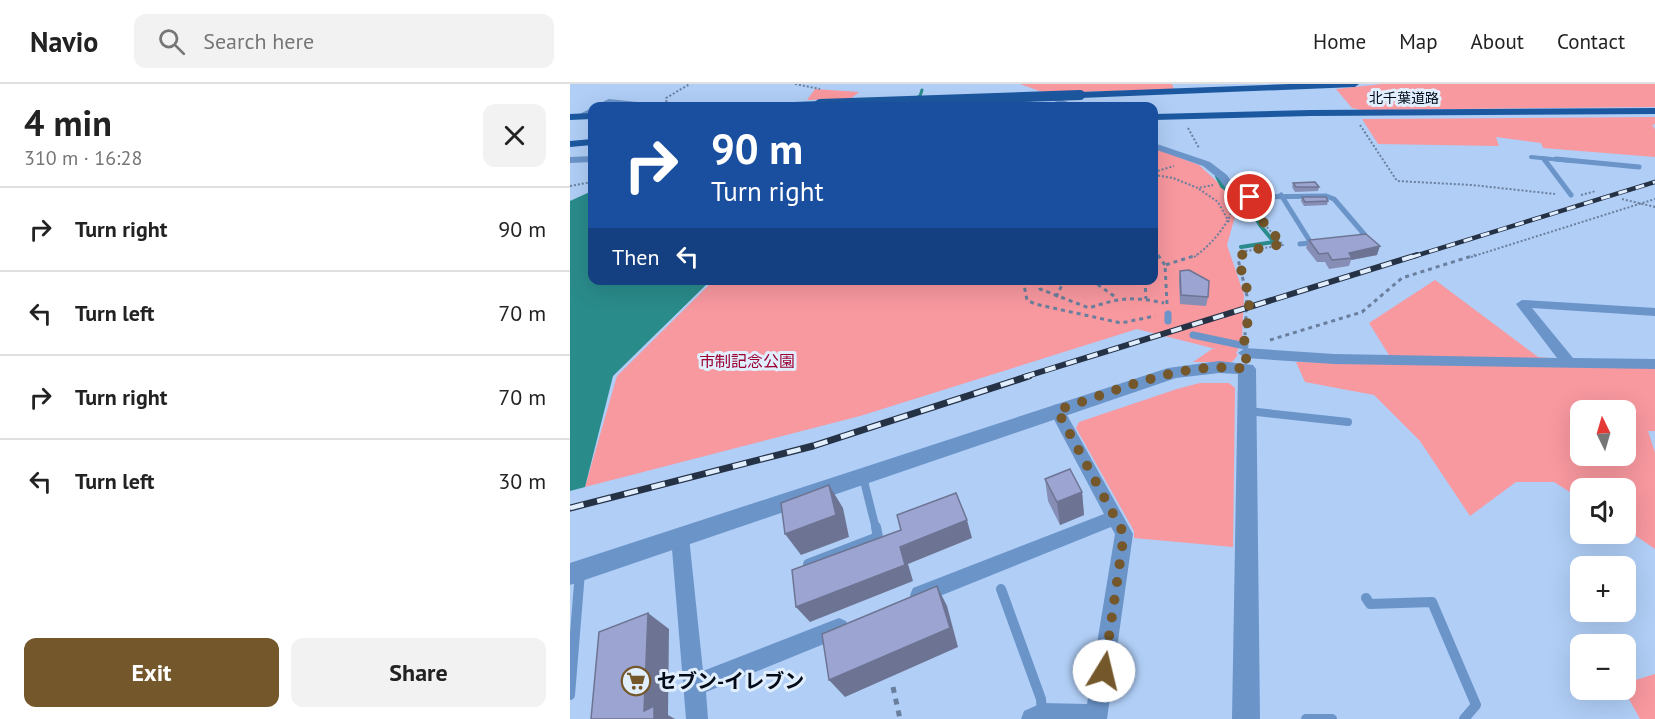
<!DOCTYPE html>
<meta charset="utf-8">
<style>
body{margin:0;font-family:"PT Sans","Noto Sans JP",sans-serif;background:#f2f2f2;color:#222;height:100vh;display:flex;flex-direction:column;font-size:22px;white-space:nowrap}
*{box-sizing:border-box;margin:0}
p{font-size:20px;color:#767676}
.icon{flex:none;width:33px;height:33px;fill:none;stroke:currentColor;stroke-width:2;stroke-linecap:round;stroke-linejoin:round}
.map{position:relative;flex:1;overflow:hidden}
.details{display:flex;flex-direction:column;background:#fff;width:570px}
.details>*{flex:none}
.hud{position:absolute;left:18px;top:18px;width:570px;height:183px;border-radius:12px;box-shadow:0 6px 24px #0002;background:#1a4fa0;color:#fff;overflow:hidden}
.needle{width:39px;rotate:355deg}
.buttons{position:absolute;left:1000px;top:316px;display:grid;gap:12px}
.buttons a{display:grid;place-items:center;width:66px;height:66px;border-radius:12px;background:#fff;box-shadow:0 6px 24px #0002;font-size:30px}
.pin{position:absolute;display:grid;place-items:center;width:51px;height:51px;color:#fff;margin:-26px;border:3px solid #fff;border-radius:50%;box-shadow:0 2px 6px #0007}
.me{position:absolute;width:66px;margin:-33px;rotate:9deg;stroke-linejoin:round;filter:drop-shadow(0 0 4px #0008)}
.turn{display:flex;align-items:center;gap:21px;height:126px;padding:0 24px;font-size:27px}
.turn .icon{width:78px;height:78px;stroke-width:2.5}
.turn b{display:block;font-size:42px;line-height:51px}
.then{display:flex;align-items:center;height:57px;padding:0 24px;background:#0003;gap:12px;font-size:22px}
.round{display:grid;place-items:center;flex:none;width:63px;height:63px;border-radius:12px;background:#f2f2f2}
.head{display:flex;align-items:center;justify-content:space-between;height:102px;padding:0 24px}
h1{font-size:36px;font-weight:700;line-height:45px}
.button{display:flex;gap:12px;margin-top:auto;padding:12px 24px}
.button a{flex:1;height:69px;border-radius:12px;background:#74572a;color:#fff;font-size:24px;font-weight:700;line-height:69px;text-align:center}
.button a+a{background:#f2f2f2;color:#222}
ul{padding:0;list-style:none}
li{display:flex;align-items:center;gap:18px;height:84px;padding:0 24px;border-top:2px solid #e0e0e0}
li div{flex:1}
li b{display:block;font-size:22px}
li em{font-style:normal}
header{display:flex;align-items:center;gap:36px;box-sizing:border-box;height:84px;padding:0 30px;background:#fff;border-bottom:2px solid #e0e0e0}
header strong{font-size:28px}
nav{display:flex;gap:33px;margin-inline-start:auto;font-size:21px}
.search{width:420px;height:54px;background:#f2f2f2;display:flex;align-items:center;gap:15px;box-sizing:border-box;padding:0 21px;border-radius:12px;color:#767676;font-size:22px}
main{display:flex;flex:1;min-height:0}
.map>svg:first-child{display:block}
</style>
<header>
<strong>Navio</strong>
<div class="search"><svg class="icon" aria-label="search" viewBox="0 0 24 24"><circle cx="10" cy="10" r="6"/><path d="M15 15l6 6"/></svg>Search here</div>
<nav><a>Home</a><a>Map</a><a>About</a><a>Contact</a></nav>
</header>
<main>
<section class="details">
<div class="head"><div><h1>4 min</h1><p>310 m · 16:28</p></div><a class="round"><svg class="icon" aria-label="close" viewBox="0 0 24 24"><path d="M6 6l12 12M18 6L6 18"/></svg></a></div>
<ul>
<li><svg class="icon" aria-label="right" viewBox="0 0 24 24"><path d="M7 20v-9h11M14 6l5 5-5 5"/></svg><div><b>Turn right</b></div><em>90 m</em></li>
<li><svg class="icon" aria-label="left" viewBox="0 0 24 24"><path d="M17 20v-9H6M10 6l-5 5 5 5"/></svg><div><b>Turn left</b></div><em>70 m</em></li>
<li><svg class="icon" aria-label="right" viewBox="0 0 24 24"><path d="M7 20v-9h11M14 6l5 5-5 5"/></svg><div><b>Turn right</b></div><em>70 m</em></li>
<li><svg class="icon" aria-label="left" viewBox="0 0 24 24"><path d="M17 20v-9H6M10 6l-5 5 5 5"/></svg><div><b>Turn left</b></div><em>30 m</em></li>
</ul>
<div class="button"><a>Exit</a><a>Share</a></div>
</section>
<div class="map">
<svg width="1085" height="635" viewBox="0 0 1085 635">
<rect width="100%" height="100%" fill="#b0cef6"/>
<!-- green -->
<g fill="#f8989f" fill-rule="evenodd">
<path d="M450 0H602L604 5 475 9Z"/>
<path d="M812 0H1085V23L791 26 782 24 766 5Z"/>
<path d="M245 5 289 8 280 15 237 16Z"/>
<path d="M1085 33V40L1082 41 1085 45V73L973 64 971 59 926 53 929 62 808 60 792 35Z"/>
<path d="M584 64 629 81 669 118 657 161 674 211 672 256 666 270 668 271 662 278H623L642 265H646L567 245 290 332 15 403 47 292 143 197 584 196Z"/>
<path d="M865 196 968 273 1083 283 1085 285V347H1078L1085 369V465L1056 445V405H1011V415L984 398H946L900 432 850 357 804 311 735 298 726 278 824 279 799 239ZM1011 327H1056V372H1011Z"/>
<path d="M630 299H659L665 304 663 463 564 454V447L506 344 509 338 607 305Z"/>
<path d="M1085 590V635H1070L1054 606H1056V599Z"/>
</g>
<!-- water -->
<path fill="#2a8b8b" d="M22 107V196L140 197 43 292 15 403 0 407V117Z"/>
<g fill="none" stroke-linecap="round" stroke-linejoin="round">
<!-- stream-far1 -->
<g stroke="#2a8b8b" stroke-width="3">
<path d="M335 20 338 22 461 19 469 22"/>
<path d="M328 22 350 12 352 6"/>
</g>
<!-- stream -->
<path stroke="#2a8b8b" stroke-width="4" d="M647 92 652 102 679 121 690 141 704 158 671 163"/>
<!-- path-far2 -->
<g stroke="#6a7f9d" stroke-width="2" stroke-dasharray="2 2" stroke-linecap="butt">
<path d="M225 0 250 5"/>
<path d="M97 22 96 14 120 0"/>
<path d="M790 41 827 97 902 101 985 110"/>
<path d="M618 44 629 64"/>
<path d="M584 88 604 82"/>
<path d="M584 91 603 94 628 104 643 101"/>
<path d="M0 102 22 98"/>
<path d="M629 105 648 118 659 138"/>
<path d="M1011 111 1026 107"/>
<path d="M1052 115 1085 123"/>
<path d="M584 169 590 173"/>
<path d="M624 173C639 163 663 137 663 119"/>
<path d="M670 173 676 167 713 161 695 141 686 124"/>
<path d="M901 173 1085 115"/>
</g>
<!-- path-far1 -->
<g stroke="#6a7f9d" stroke-width="3" stroke-dasharray="4 4" stroke-linecap="butt">
<path d="M588 171 595 181"/>
<path d="M672 171 668 175 677 212 675 251"/>
<path d="M453 196 457 216 465 220 551 239 585 232"/>
<path d="M468 196 470 205 519 224C549 214 562 212 594 219"/>
<path d="M521 196 547 214"/>
<path d="M575 196 576 215"/>
<path d="M486 213 492 201 500 196"/>
<path d="M597 220 595 181 627 171"/>
<path d="M700 256 792 228 832 194 905 171"/>
</g>
<!-- path -->
<path stroke="#6a7f9d" stroke-width="5" stroke-dasharray="6 6" stroke-linecap="butt" d="M323 603 330 635"/>
<!-- service-far4 -->
<g stroke="#6b94c9" stroke-width="4">
<path d="M29 22 39 17 67 20V22"/>
<path d="M8 33 22 26"/>
<path d="M961 73 1002 77"/>
<path d="M973 74 975 77"/>
</g>
<!-- service-far3 -->
<g stroke="#6b94c9" stroke-width="5">
<path d="M974 75 1001 111"/>
<path d="M986 75 1069 83"/>
<path d="M711 111 741 159"/>
<path d="M679 113 756 112 764 115 794 150 787 154"/>
<path d="M730 160 748 158"/>
</g>
<!-- service-far2 -->
<g stroke="#6b94c9" stroke-width="7">
<path d="M598 230V237"/>
<path d="M623 251 675 262"/>
</g>
<!-- service-far1 -->
<g stroke="#6b94c9" stroke-width="8">
<path d="M678 327 778 338"/>
<path d="M293 393 306 445"/>
</g>
<!-- service -->
<g stroke="#6b94c9" stroke-width="10">
<path d="M238 480 308 453 306 443"/>
<path d="M431 505 471 615 472 629"/>
<path d="M796 514 800 520 862 518 906 621 894 635"/>
<path d="M0 611 10 488"/>
<path d="M736 635H762"/>
</g>
<!-- minor -->
<g fill="#6b94c9" fill-rule="evenodd">
<path d="M484 13 509 22H499L484 17Z"/>
<path d="M584 59 640 78 657 91 662 99 684 113 675 115 655 103 649 95 633 82 584 65Z"/>
<path d="M22 72V78L0 79V73Z"/>
<path d="M952 216 1085 224V232L962 224 1003 274 1085 275V285L764 280 675 274 668 269 675 264 764 270 987 274 946 220Z"/>
<path d="M487 320 492 322 563 450 537 635H451L454 627 472 619 517 620 545 450 541 443 350 520 343 518 340 511 343 504 534 430 479 326 482 322Z"/>
<path d="M110 445 116 447 119 453 133 587 269 534 276 537 279 544 276 551 136 608 138 635H116L101 453 104 447Z"/>
</g>
<!-- tertiary -->
<path fill="#6b94c9" fill-rule="evenodd" d="M649 277 683 281 686 285 690 635H662L668 290 649 289 606 294 0 501V479L598 284Z"/>
<!-- trunk -->
<g fill="#1c58a0" fill-rule="evenodd">
<path d="M720 0H789L785 3 510 14 506 11 510 8Z"/>
<path d="M250 17 255 20 253 22H193L198 19Z"/>
<path d="M1085 24V30L741 32 584 36V30L741 26Z"/>
<path d="M22 29V35L0 36V30Z"/>
<path d="M22 55V61L0 63V57Z"/>
</g>
<!-- rail-far2 casing -->
<g stroke="#253144" stroke-width="4.5">
<path id="rail-far2" d="M842 173 1085 98"/>
</g>
<!-- rail-far1 casing -->
<g stroke="#253144" stroke-width="6">
<path id="rail-far1" d="M454 293 847 171"/>
</g>
<!-- rail casing -->
<g stroke="#253144" stroke-width="7">
<path id="rail" d="M0 424 243 362 459 292"/>
</g>
<!-- rail-far2 -->
<use href="#rail-far2" stroke="#e1eefe" stroke-width="3" stroke-dasharray="9" stroke-linecap="butt"/>
<!-- rail-far1 -->
<use href="#rail-far1" stroke="#e1eefe" stroke-width="4" stroke-dasharray="11" stroke-linecap="butt"/>
<!-- rail -->
<use href="#rail" stroke="#e1eefe" stroke-width="4.5" stroke-dasharray="14" stroke-linecap="butt"/>
<!-- trunk-bridge -->
<path stroke="#1c58a0" stroke-width="10" d="M250 20 510 11"/>
</g>
<!-- wall -->
<g fill="#868eb5">
<path d="M723 99 749 103 748 107 725 108 722 103Z"/>
<path d="M732 113 758 117 757 121 734 122 731 117Z"/>
<path d="M739 156 807 171 781 176 779 182 759 185 755 178H747L736 164Z"/>
<path d="M610 187 638 213 636 222 610 220 609 196Z"/>
<path d="M475 395 512 408 514 431 490 441 478 417Z"/>
</g>
<!-- shaded-wall -->
<g fill="#6d7493">
<path d="M810 162 807 171 781 176 782 174 779 169Z"/>
<path d="M259 401 273 424 279 453 231 471 215 450Z"/>
<path d="M512 408 514 431 490 441 487 418Z"/>
<path d="M397 436 402 454 338 480 343 497 240 538 226 523 330 463Z"/>
<path d="M367 502 377 522 388 563 275 613 259 596Z"/>
<path d="M78 529 99 545 98 631 105 635H84L74 627Z"/>
</g>
<!-- building -->
<g fill="#9ca5d2" stroke="#6d7493" stroke-width="1.5">
<path d="M745 98 749 103H726L723 99Z"/>
<path d="M732 113H756L758 117 735 118Z"/>
<path d="M796 150 810 162 779 169 782 174 762 176 758 169 749 170 739 156Z"/>
<path d="M619 186 639 197 638 213 611 211 610 187Z"/>
<path d="M500 385 512 408 487 418 475 395Z"/>
<path d="M259 401 266 431 215 450 211 419Z"/>
<path d="M386 409 397 436 330 463 335 481 226 523 222 486 331 446 327 431Z"/>
<path d="M367 502 380 544 259 596 252 550Z"/>
<path d="M78 529 74 627 84 622V635H21L29 548Z"/>
</g>
<g fill="none" stroke-linecap="round" stroke-linejoin="round">
<!-- route -->
<path stroke="#74572a" stroke-width="10" stroke-dasharray="0 18" d="M534 587 554 450 487 326C548 307 611 276 677 285L674 253 679 232V212L668 175 676 167 713 160 695 141 680 113"/>
</g>
<!-- icons -->
<defs>
<g id="supermarket-ring" transform="scale(1.5)"><circle r="9.5" fill="#e1eefe" stroke="#74572a" stroke-width="1.5"/><path d="M-6-5.5h2.5l.6 2H6L4.5 2H-2.5L-4.4-4H-6ZM-1.5 3.2a1.3 1.3 0 1 0 .1 0ZM3 3.2a1.3 1.3 0 1 0 .1 0Z" fill="#74572a"/></g>
</defs>
<g fill-rule="evenodd">
<use href="#supermarket-ring" x="66" y="597"/>
</g>
<g text-anchor="middle" stroke-width="6" stroke-linejoin="round" paint-order="stroke">
<!-- far-street labels -->
<g font-size="14" fill="#030b19" stroke="#e1eefe">
<text x="834" y="19">北千葉道路</text>
</g>
<!-- park labels -->
<g font-size="16" fill="#9b0030" stroke="#e1eefe">
<text x="177" y="283">市制記念公園</text>
</g>
<!-- near-poi labels -->
<g font-size="20" font-weight="bold" fill="#030b19" stroke="#e1eefe" text-anchor="start">
<text x="87" y="604">セブン-イレブン</text>
</g>
</g>
</svg>
<div class="buttons">
<a><svg class="needle" viewBox="-14 -14 28 28"><path d="M0-13l5 13h-10z" fill="#e53935"/><path d="M0 13l5-13h-10z" fill="#767676"/></svg></a>
<a><svg class="icon" aria-label="sound" viewBox="0 0 24 24"><path d="M4 9h4l5-4v14l-5-4H4zM17 9q2 3 0 6"/></svg></a>
<a>+</a>
<a>−</a>
</div>
<div class="pin" style="left:680px;top:113px;background:#d93025"><svg class="icon" aria-label="arrive" viewBox="0 0 24 24"><path d="M6 21V4h12l-3 4 3 4H6"/></svg></div>
<svg class="me" style="left:534px;top:587px" viewBox="-20 -20 40 40"><circle r="19" fill="#fff"/><path d="M0-13L10 11 0 6-10 11z" fill="#74572a"/></svg>
<div class="hud">
<div class="turn"><svg class="icon" aria-label="right" viewBox="0 0 24 24"><path d="M7 20v-9h11M14 6l5 5-5 5"/></svg><div><b>90 m</b>Turn right</div></div>
<div class="then">Then<svg class="icon" aria-label="left" viewBox="0 0 24 24"><path d="M17 20v-9H6M10 6l-5 5 5 5"/></svg></div>
</div>
</div>
</main>
